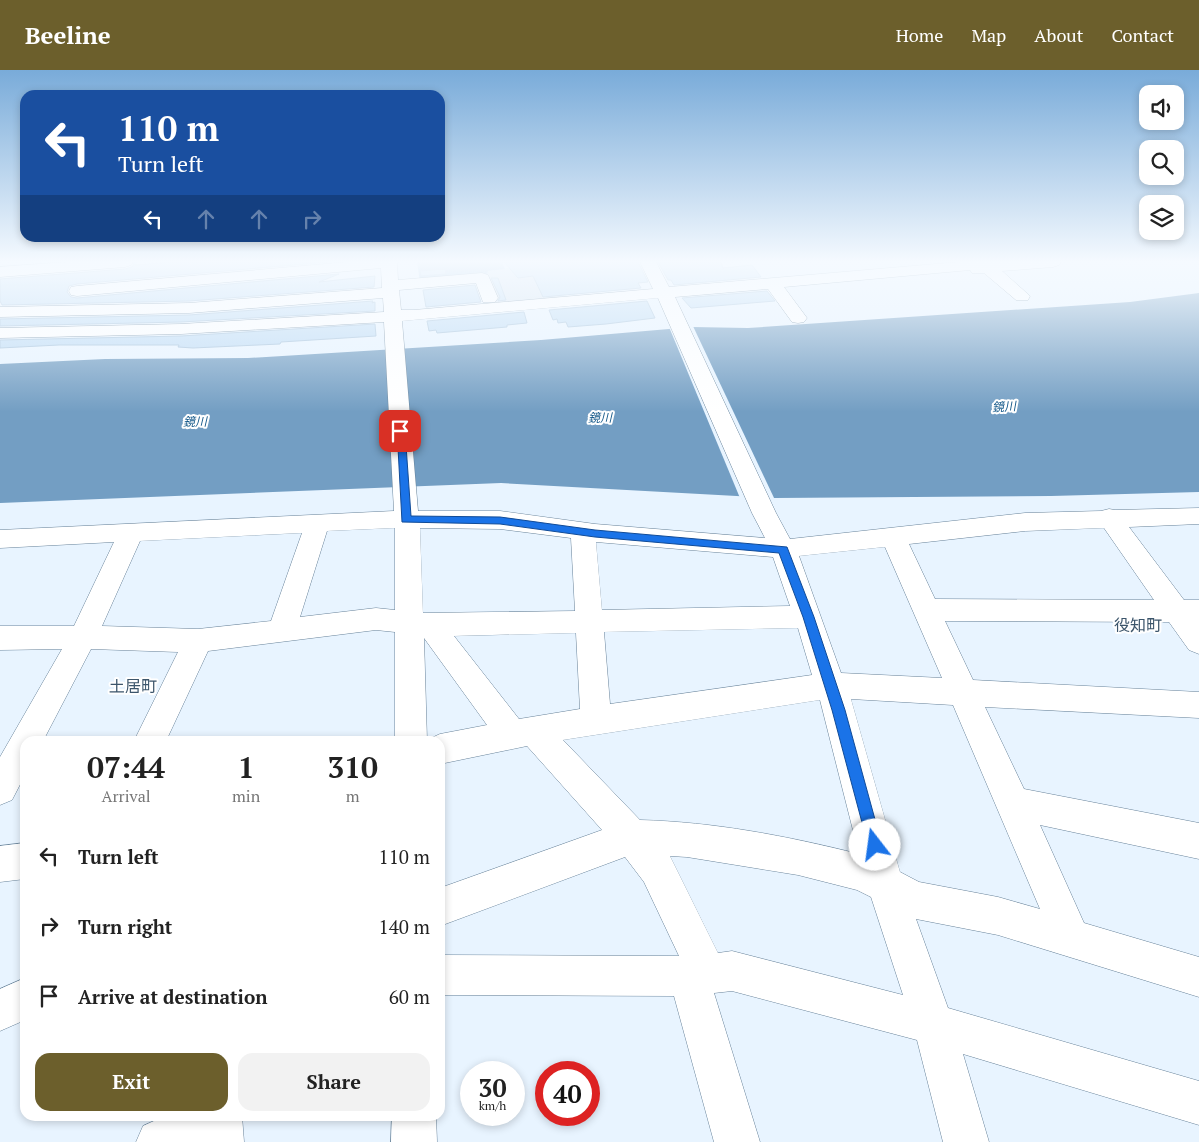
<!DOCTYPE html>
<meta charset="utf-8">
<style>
body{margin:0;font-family:"PT Serif","Noto Sans JP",serif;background:#f2f2f2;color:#222;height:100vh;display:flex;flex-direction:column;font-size:19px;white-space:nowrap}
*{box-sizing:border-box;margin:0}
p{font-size:16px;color:#767676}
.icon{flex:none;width:28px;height:28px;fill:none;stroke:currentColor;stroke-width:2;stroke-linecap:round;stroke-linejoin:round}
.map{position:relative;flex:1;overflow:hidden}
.details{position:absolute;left:20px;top:666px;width:425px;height:385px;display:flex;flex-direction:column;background:#fff;border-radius:15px;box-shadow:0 2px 8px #0003}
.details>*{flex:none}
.banner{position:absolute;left:20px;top:20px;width:425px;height:152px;border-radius:15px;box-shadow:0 2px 8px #0003;background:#1a4fa0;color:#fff;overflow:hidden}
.tools{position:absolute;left:1139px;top:15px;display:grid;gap:10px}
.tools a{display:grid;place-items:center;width:45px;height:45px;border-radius:10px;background:#fff;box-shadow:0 2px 8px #0003;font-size:25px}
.speed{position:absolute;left:460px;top:991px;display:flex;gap:10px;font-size:25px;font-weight:700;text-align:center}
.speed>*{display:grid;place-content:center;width:65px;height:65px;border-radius:50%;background:#fff;box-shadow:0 2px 8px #0003;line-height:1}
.speed small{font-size:12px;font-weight:400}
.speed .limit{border:8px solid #d22;background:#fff;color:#111}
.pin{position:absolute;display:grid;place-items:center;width:42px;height:42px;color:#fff;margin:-21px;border-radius:10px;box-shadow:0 2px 8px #0006}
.me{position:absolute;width:55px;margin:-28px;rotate:345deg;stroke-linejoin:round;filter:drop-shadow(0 0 4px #0008)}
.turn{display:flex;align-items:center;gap:18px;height:105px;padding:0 15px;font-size:22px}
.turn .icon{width:65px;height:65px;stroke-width:2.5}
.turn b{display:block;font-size:35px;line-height:42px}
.lanes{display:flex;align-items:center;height:48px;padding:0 15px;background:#0003;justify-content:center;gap:25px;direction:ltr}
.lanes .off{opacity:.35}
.eta{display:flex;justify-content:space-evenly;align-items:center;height:85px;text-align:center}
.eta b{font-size:30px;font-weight:700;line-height:35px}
.cta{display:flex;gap:10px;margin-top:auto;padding:10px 15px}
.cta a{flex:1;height:58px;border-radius:15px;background:#6c5f2c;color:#fff;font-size:20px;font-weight:700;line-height:58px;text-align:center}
.cta a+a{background:#f2f2f2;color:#222}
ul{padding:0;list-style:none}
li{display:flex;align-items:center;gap:15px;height:70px;padding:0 15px}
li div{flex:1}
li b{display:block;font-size:19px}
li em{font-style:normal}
header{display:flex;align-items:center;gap:30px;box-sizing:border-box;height:70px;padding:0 25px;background:#6c5f2c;color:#fff}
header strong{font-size:24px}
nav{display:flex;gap:28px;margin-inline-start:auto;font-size:18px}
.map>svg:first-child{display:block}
</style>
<header>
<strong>Beeline</strong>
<nav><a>Home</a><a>Map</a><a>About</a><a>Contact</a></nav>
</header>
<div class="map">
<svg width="1199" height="1072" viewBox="0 0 1199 1072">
<rect width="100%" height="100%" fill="#e8f4ff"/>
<!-- built -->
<path fill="#d6e3f0" d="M544 193 562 229 497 235 487 206 488 201Z"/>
<!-- green -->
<path fill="#a2c5e4" d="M417 192H502L505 199 488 201 487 205 420 212Z"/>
<!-- water -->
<path fill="#739ec3" d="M1199 223V422L1051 426 774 428 501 413 0 433V294L105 289 248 288 541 270 692 257 748 258 1130 232Z"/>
<!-- pier -->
<path fill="#e8f4ff" d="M692 254 775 430 740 428 669 257Z"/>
<!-- building -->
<g fill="#bfdcf5" stroke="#a5c2db">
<path d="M135 192V195L172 192H328L77 214 69 216 67 222 71 227 77 228 339 204 319 212 375 206 374 217 189 231 2 235 0 231V209L125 199 132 197Z"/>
<path d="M504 192H638L648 212 638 213 641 218 543 227 533 206 518 208Z"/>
<path d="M658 192H721L723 198 752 195 761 207 674 215 671 210H668Z"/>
<path d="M445 199 446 204 421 206 420 201Z"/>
<path d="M491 208H498L506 230 498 231 500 227Z"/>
<path d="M475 215 481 232 426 237 423 220Z"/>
<path d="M767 221 775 231 691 238 682 228Z"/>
<path d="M373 231 372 233 375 232V241L181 252 0 256V249L189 245Z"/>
<path d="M647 231 655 248 606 254 568 257 566 252 558 253 557 249 553 250 549 240Z"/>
<path d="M524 242 527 253 507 255V257L437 263 436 260 429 261 427 251Z"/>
<path d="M375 254 376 266 281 272 280 274 193 278 178 277 179 275H59L0 278V270L181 266Z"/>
</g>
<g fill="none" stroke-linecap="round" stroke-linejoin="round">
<!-- minor casing -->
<g stroke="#68839a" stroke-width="1">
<g id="minor">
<path d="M67 192H133L131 195 125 197 0 207V197Z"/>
<path d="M348 192H397L398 210 482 203 488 205 498 228 495 232H483L476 213 399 220 401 240H414L653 219 640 192H656L669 217 959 192H1061L1059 195 1053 197 1002 201 1030 226 1028 230H1016L984 203H972L970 200 784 217 807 248 804 252 798 253 792 252 768 219 675 227 776 443 790 469 1025 443 1101 441 1109 439 1115 440 1199 438V454L1129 457 1184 530H1199V584L1189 580 1169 552 945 551 973 610 1199 622V648L985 637 1024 719 1199 753V789L1040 755 1084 853 1199 887V927L998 865 916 849 948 938 1199 1011V1055L963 984 989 1072H943L917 970 732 921 714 923 760 1072H714L674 926 440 925V885L679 886 644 812 625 787 440 856V818L602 760 527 676 440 694V671H427L429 669 440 664 487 655 424 568 427 671H395V562L376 560 208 581 166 671H134L178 582 91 579 43 671H25V705L12 730 0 735V687L62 579 0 580V556H74L114 472 0 478V460L394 441 384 252 181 264 0 268V258L181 254 384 242 383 228 189 243 0 247V237L189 233 382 218 381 198 77 226 71 225 69 221 71 217 77 216ZM658 228 752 443 765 468 595 454 500 441H418L402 251ZM395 458V540L376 538 300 547 327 461ZM420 458 500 459 571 468 575 541 423 543ZM1104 458 1154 530 935 529 909 474 1025 461ZM302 463 271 551 198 559 102 556 140 471ZM596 472 773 487 790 536 602 540ZM885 477 942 608 841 603 799 486ZM798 558 812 605 610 634 604 562ZM576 563 580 639 519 649 454 566ZM851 629 953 635 1040 839 998 827 919 812 900 802ZM820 630 859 784C787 766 714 752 640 750L563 670ZM670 786 687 787 798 805 857 820 871 827 903 925 732 881 718 883Z"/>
<path d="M25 773V809L0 812V776Z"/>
<path d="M25 908V950L0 961V919Z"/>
<path d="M165 1046H242L244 1072H136L143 1056Z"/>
<path d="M392 1046H436L437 1072H391Z"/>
</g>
</g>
<!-- minor -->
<use href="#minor" fill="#fff" fill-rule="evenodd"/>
</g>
<!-- sky -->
<linearGradient id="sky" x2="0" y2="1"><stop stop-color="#79abd9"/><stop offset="0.56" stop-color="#f5faff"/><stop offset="1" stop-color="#f5faff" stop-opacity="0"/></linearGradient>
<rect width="1199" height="342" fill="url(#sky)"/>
<!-- route -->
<path fill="#1a73e8" stroke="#114b97" d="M397 359H400L405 361 411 446 500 447 595 460 787 477 814 547 845 640 882 775 880 780 875 782 870 780 868 775 832 640 803 547 779 483 595 467 500 454 402 452Z"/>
<g text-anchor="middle" stroke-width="4" stroke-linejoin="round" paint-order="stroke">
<!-- far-water labels -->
<g font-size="12" font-style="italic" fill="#15598a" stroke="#fff">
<text transform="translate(1004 337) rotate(-4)" y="4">鏡川</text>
<text transform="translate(600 348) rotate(-1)" y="4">鏡川</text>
<text transform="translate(195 352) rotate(-1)" y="4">鏡川</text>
</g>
<!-- quarter labels -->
<g font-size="16" fill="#3c556b" stroke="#fff">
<text x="1138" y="561">役知町</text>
<text x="133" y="622">土居町</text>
</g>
</g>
</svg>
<div class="tools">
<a><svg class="icon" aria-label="sound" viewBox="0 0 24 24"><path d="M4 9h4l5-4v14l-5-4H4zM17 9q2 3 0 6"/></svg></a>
<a><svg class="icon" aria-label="search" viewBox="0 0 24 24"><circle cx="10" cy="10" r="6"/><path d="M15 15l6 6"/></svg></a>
<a><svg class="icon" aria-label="layers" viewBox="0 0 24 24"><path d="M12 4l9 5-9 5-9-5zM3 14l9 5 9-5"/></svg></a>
</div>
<div class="speed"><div>30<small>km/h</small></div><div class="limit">40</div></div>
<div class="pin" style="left:400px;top:361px;background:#d93025"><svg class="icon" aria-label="arrive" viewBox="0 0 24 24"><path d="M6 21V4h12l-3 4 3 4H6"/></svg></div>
<svg class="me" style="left:875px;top:775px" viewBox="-20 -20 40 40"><circle r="19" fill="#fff"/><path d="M0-13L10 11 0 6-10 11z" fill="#1a73e8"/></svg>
<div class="banner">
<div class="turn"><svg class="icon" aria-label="left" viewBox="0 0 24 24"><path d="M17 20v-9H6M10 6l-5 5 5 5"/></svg><div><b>110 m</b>Turn left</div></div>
<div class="lanes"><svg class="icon" aria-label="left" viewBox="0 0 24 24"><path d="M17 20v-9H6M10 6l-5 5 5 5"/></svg><svg class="icon off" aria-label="ahead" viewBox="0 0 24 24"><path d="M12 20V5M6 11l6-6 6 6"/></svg><svg class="icon off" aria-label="ahead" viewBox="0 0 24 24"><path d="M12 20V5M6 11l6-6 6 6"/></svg><svg class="icon off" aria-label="right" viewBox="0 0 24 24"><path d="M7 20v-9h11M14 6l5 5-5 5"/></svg></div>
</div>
<section class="details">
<div class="eta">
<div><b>07:44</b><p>Arrival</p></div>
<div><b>1</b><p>min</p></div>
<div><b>310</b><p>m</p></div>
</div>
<ul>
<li><svg class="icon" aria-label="left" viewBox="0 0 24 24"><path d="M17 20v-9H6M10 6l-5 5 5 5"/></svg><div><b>Turn left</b></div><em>110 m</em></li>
<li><svg class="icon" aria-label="right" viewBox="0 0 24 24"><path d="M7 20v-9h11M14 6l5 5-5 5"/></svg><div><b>Turn right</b></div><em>140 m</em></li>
<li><svg class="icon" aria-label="arrive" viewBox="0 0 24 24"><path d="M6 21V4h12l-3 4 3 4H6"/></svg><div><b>Arrive at destination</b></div><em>60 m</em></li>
</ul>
<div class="cta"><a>Exit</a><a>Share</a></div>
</section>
</div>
